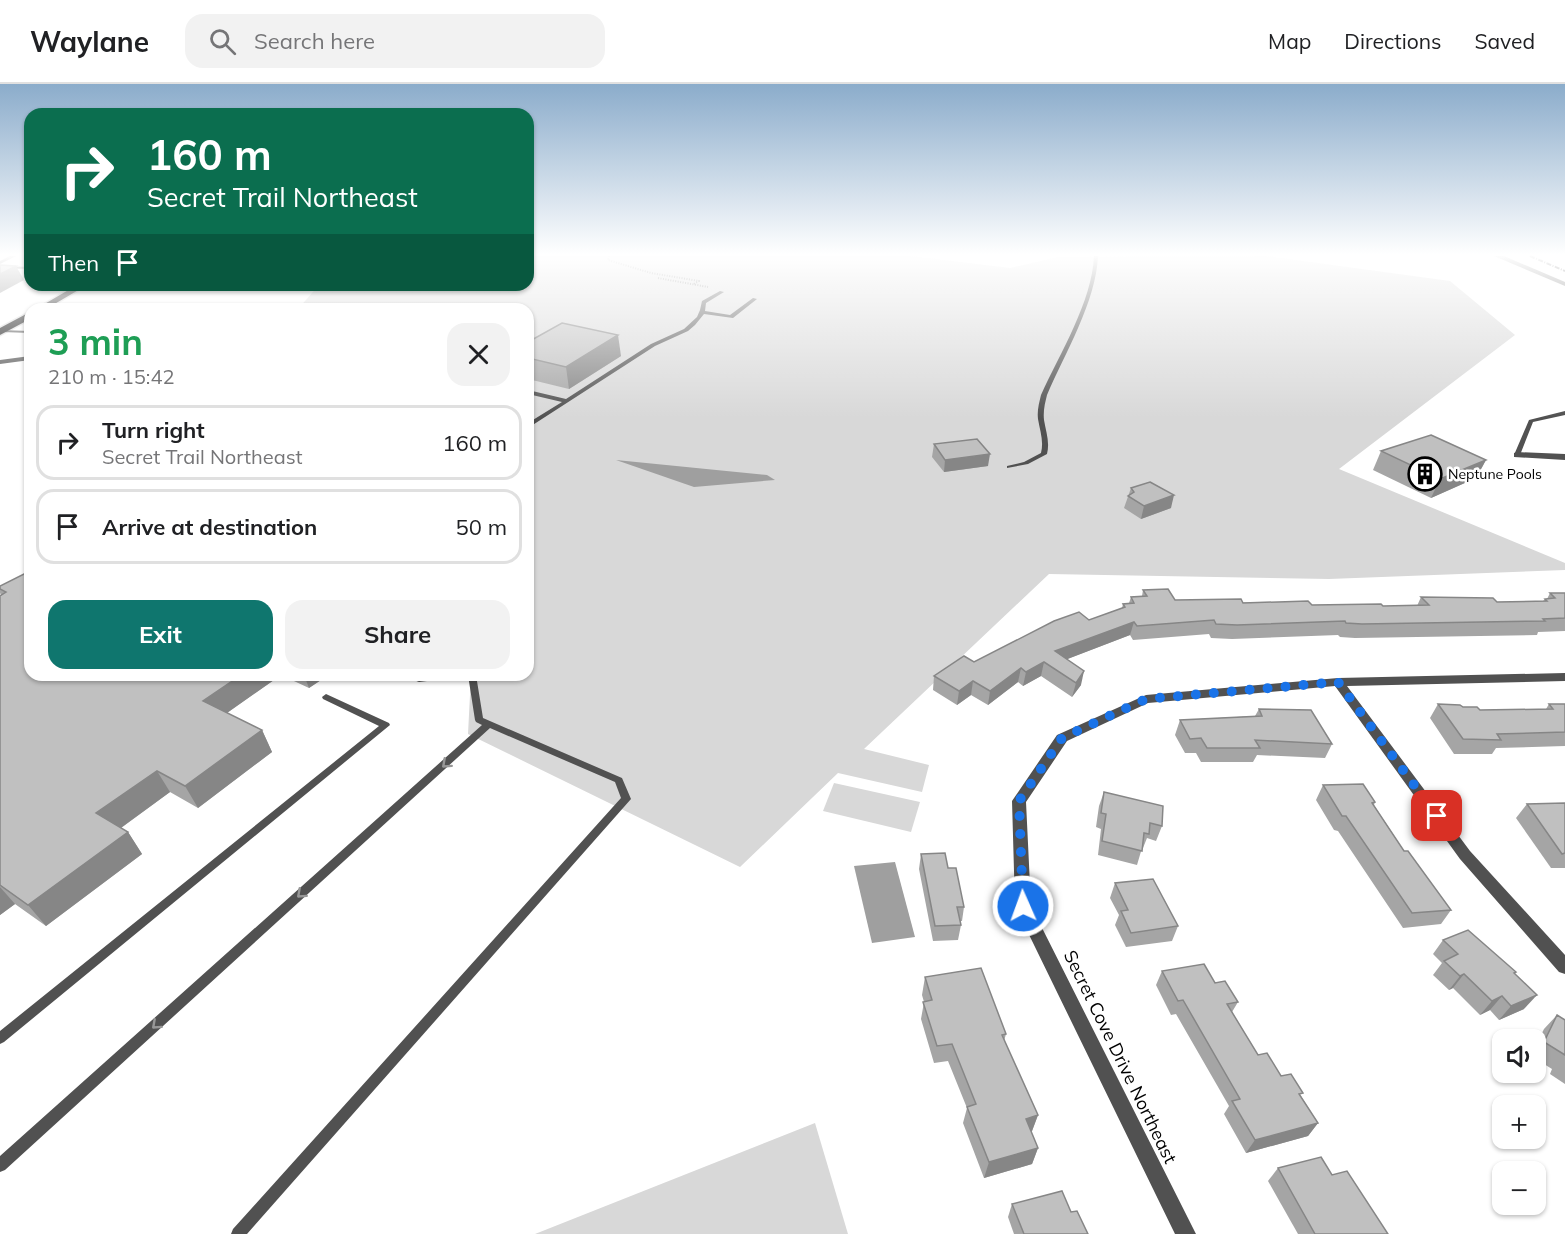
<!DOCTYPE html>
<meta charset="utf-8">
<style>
body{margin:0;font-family:Mulish,sans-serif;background:#f2f2f2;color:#202124;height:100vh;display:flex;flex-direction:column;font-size:22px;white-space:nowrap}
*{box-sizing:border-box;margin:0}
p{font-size:20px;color:#757577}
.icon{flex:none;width:33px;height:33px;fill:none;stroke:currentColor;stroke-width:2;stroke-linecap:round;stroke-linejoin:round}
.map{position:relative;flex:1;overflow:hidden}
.drawer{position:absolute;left:24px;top:219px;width:510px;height:378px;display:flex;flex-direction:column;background:#fff;border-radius:18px;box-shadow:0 2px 4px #0004}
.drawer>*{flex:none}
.hud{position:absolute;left:24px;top:24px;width:510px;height:183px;border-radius:18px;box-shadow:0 2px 4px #0004;background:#0b6e4f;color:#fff;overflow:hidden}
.tools{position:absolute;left:1492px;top:945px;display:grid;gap:12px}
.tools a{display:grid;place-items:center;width:54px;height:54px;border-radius:12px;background:#fff;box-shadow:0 2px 4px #0004;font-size:30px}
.pin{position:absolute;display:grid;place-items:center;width:51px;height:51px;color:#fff;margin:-26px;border-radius:12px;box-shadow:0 3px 9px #0006}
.me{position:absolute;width:66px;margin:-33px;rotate:358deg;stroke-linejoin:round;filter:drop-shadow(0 0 4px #0008)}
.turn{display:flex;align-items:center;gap:21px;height:126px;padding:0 24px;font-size:27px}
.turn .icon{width:78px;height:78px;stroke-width:2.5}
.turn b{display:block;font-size:42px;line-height:51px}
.then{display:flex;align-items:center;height:57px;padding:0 24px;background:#0003;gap:12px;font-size:22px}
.round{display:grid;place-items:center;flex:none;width:63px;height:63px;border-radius:18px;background:#f2f2f2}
.head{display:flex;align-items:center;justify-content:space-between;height:102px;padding:0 24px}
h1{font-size:36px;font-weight:700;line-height:45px;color:#1e9e55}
.button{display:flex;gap:12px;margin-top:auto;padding:12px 24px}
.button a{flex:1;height:69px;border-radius:18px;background:#0f766e;color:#fff;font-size:24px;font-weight:700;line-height:69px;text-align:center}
.button a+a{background:#f2f2f2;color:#202124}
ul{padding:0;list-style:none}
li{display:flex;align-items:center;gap:18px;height:75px;margin:0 12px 9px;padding:0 12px;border:3px solid #e0e0e0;border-radius:18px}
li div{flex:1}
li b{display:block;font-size:22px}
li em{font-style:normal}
header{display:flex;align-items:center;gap:36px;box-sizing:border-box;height:84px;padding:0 30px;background:#fff;border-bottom:2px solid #e0e0e0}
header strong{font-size:28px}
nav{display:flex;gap:33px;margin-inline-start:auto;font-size:21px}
.search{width:420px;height:54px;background:#f2f2f2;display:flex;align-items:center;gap:15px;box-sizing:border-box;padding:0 21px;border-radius:18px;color:#757577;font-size:22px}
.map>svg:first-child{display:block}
</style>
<header>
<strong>Waylane</strong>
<div class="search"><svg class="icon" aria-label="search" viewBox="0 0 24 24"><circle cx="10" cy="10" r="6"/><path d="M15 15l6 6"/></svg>Search here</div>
<nav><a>Map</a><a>Directions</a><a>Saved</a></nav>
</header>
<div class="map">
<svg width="1565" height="1150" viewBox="0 0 1565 1150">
<rect width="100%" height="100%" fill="#fff"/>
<!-- green -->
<g fill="#d8d8d8">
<path d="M528 172H910L1010 184 1058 173 1266 172 1450 197 1515 251 1339 385 1565 479V486L1329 495 1049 490 864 665 929 681 922 708 838 689 740 783 468 650 471 591H528V225H298L319 201H528Z"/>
<path d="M834 699 920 718 911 748 823 727Z"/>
<path d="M815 1039 848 1150H535Z"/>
</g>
<!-- water -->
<g fill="#9f9f9f">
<path d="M616 376 767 391 775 396 694 403Z"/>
<path d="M895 778 915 853 872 859 854 782Z"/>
</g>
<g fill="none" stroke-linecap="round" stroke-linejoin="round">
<!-- primary casing -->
<g stroke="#dbdbdb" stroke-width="3">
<g id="primary">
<path d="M77 201H87L46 225H36Z"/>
<path d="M30 228V235L0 251V244Z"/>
</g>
</g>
<!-- path -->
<g stroke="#737373" stroke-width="2" stroke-dasharray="1 1.5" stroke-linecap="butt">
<path d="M609 172 608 176 651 189 699 197 694 200"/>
<path d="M658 194 708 203"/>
</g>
<!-- service -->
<g fill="#515151" fill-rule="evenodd">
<path d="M10 172H16L0 180V177Z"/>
<path d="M1094 172H1098C1096 218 1065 269 1047 311 1045 319 1043 327 1044 336 1046 348 1050 358 1047 370L1028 380 1007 384V382L1024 378 1041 369C1044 357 1040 347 1038 335 1037 327 1039 319 1041 311 1060 269 1092 218 1094 172Z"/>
<path d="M0 182 30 183V185L0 184Z"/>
<path d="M720 207 724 208 706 219 705 227 730 231 753 214 757 215 733 234 704 230 695 241 688 247 655 262 528 344V339L562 318 528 310V306L566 315 651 260 684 245 697 233 700 226 702 217Z"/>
<path d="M0 246 30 247V249L2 248H0Z"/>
<path d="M30 272V276L0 280V276Z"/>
<path d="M1565 327V331L1533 338 1520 371 1517 373 1515 372 1514 371 1529 336Z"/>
<path d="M405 591 420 592 455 591 451 594 419 598 406 593Z"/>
<path d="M468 591H476L483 634 622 694 631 715 247 1150H231L233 1145 621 714 615 698 490 644 5 1086 0 1088V1072L482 641 476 638 475 636Z"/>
<path d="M326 610 389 639 390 641 4 958 0 960V947L379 642 323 615 322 613Z"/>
</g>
<!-- minor -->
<g fill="#515151" fill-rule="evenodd">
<path d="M1517 368 1565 370V376L1514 373V369Z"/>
<path d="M1565 589V597L1347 602 1470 767 1565 871V890L1559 888 1460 775 1335 602 1148 619 1067 657 1026 718 1031 822 1196 1150H1175L1015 822 1012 717 1057 651 1146 611 1338 594Z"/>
</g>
<!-- tertiary -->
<path fill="#515151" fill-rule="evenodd" d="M1494 172H1504L1565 198V202Z"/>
<!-- primary -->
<use href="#primary" fill="#000" fill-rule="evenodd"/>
<!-- rail -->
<path stroke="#000" stroke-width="2" stroke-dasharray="5 1.5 1 1.5" stroke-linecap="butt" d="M1530 172 1565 187"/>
</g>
<!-- wall -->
<g fill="#a5a5a5">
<path d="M528 258 621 272 569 305 528 295Z"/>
<path d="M934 360 988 382 944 388 932 373Z"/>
<path d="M1381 367 1486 376 1476 394 1431 414 1373 386Z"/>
<path d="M1131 404 1171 424 1141 435 1124 424Z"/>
<path d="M30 487V591H323L324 594 309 604 281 591 227 629 262 646 272 668 198 724 170 708 121 744 128 748 142 770 46 842 15 820 0 831V512L1 511 0 509V502Z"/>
<path d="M1143 506 1175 516 1312 521 1383 522H1417L1421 513 1497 518 1543 517 1545 515H1547L1550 509H1565V547L1538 548 1537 551 1355 554 1340 553 1338 551 1232 555 1211 554 1209 550 1133 556 1130 551 1067 575 1081 601 1072 613 1041 592 1023 602 1018 598 988 621 971 611 957 621 933 606 934 592 1122 524 1123 520 1129 519 1131 513 1142 512Z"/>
<path d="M1438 620 1480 626 1546 625 1549 620H1565V662L1496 664 1492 670H1454L1430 634Z"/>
<path d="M1259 625 1332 660 1325 674 1257 671 1253 678H1201L1196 669H1185L1175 651 1180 636 1255 632Z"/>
<path d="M1323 701 1375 718 1374 721 1404 767 1451 826 1441 840 1403 844 1338 747 1334 746 1316 716Z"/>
<path d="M1104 708 1162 742 1156 757 1147 754 1143 764H1142L1137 781 1098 771 1101 745 1096 743 1099 722Z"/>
<path d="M1565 719V784H1551L1516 734 1527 720Z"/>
<path d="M921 770 948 784 964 823 962 837H960L961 841 958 856 933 857 919 785Z"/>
<path d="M1115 799 1178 842 1172 857 1126 863 1115 841 1119 831 1110 814Z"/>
<path d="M1443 856 1516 888 1515 890 1524 925 1499 936 1490 926 1480 931 1453 904 1449 906 1433 891 1442 879 1433 870Z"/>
<path d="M1162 887 1215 899 1238 918 1232 928 1258 971 1301 1012 1318 1039 1308 1052 1246 1069 1224 1030 1229 1022 1176 930 1171 931 1156 901Z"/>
<path d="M925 893 1006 950 1004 957 1038 1031 1032 1047 1031 1048 1038 1064 1032 1080 984 1094 963 1039 967 1024 948 977 934 979 921 935 924 918 922 911Z"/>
<path d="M1557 931 1565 936V1000L1550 990 1552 985 1536 975V961L1544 945Z"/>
<path d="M1278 1084 1332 1091 1388 1150H1298L1268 1097Z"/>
<path d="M1012 1120 1071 1128 1088 1150H1014L1008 1133Z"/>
</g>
<!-- shaded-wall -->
<g fill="#868686">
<path d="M16 182 24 196 0 209V190Z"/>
<path d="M618 251 621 272 569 305 566 283Z"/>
<path d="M990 370 988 382 944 388 945 376Z"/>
<path d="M1486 376 1476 394 1431 414 1440 395Z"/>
<path d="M1174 411 1171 424 1141 435 1144 422Z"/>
<path d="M1134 538 1130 551 1052 581 1055 567Z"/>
<path d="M1044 578 1041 592 1023 602 1026 588Z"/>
<path d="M1021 584 1018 598 988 621 990 607Z"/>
<path d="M1084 587 1081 601 1072 613 1076 599Z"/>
<path d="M241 591H281L214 638 203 617Z"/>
<path d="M304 591H323L324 594 309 604Z"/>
<path d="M973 597 971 611 957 621 959 607Z"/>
<path d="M262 646 272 668 198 724 185 702Z"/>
<path d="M157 687 170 708 111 751 96 729Z"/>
<path d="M128 748 142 770 46 842 28 821Z"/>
<path d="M0 803 15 820 0 831Z"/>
<path d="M1464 890 1453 904 1449 906 1460 892Z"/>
<path d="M1537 911 1524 925 1499 936 1511 922Z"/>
<path d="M1502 912 1490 926 1480 931 1492 917Z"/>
<path d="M1038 1031 1032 1047 1020 1051 1026 1035Z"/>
<path d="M1318 1039 1308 1052 1246 1069 1255 1056Z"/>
<path d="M1038 1064 1032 1080 984 1094 989 1078Z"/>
</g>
<!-- building -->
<g fill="#c0c0c0" stroke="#868686" stroke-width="1.5">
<path d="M0 181 16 182 0 190Z"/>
<path d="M562 239 618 251 566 283 528 274V258Z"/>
<path d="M1431 351 1486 376 1440 395 1381 367Z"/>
<path d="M977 355 990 370 945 376 934 360Z"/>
<path d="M1150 398 1174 411 1144 422 1128 412 1134 408 1131 404Z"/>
<path d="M30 487V591H241L203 617 262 646 185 702 157 687 96 729 128 748 28 821 0 801V512L6 508 0 505V502Z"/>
<path d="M1168 505 1175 516 1241 515 1243 519 1308 517 1312 521 1381 520 1383 522 1429 521 1421 513 1493 514 1497 518 1547 517 1545 515 1555 514 1550 509H1565V534L1543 535 1545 537 1362 540 1346 539 1345 537 1237 541 1216 540 1214 536 1137 542 1134 538 1055 567 1084 587 1076 599 1044 578 1026 588 1021 584 990 607 973 597 959 607 934 592 964 572 974 578 1054 537 1079 528 1089 536 1125 523 1123 520 1134 519 1131 513 1147 512 1143 506Z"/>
<path d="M1438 620 1460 621 1463 623H1477L1480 626 1553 625 1549 620H1565V648L1497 650 1501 656 1463 655Z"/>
<path d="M1259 625 1311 626 1332 660 1255 656 1260 664H1207L1201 654 1190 655 1180 636 1262 632Z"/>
<path d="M1363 700 1375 718 1372 719 1404 767H1408L1451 826 1412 829 1346 732H1342L1323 701Z"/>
<path d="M1104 708 1163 722 1162 742 1150 739 1149 750 1144 749 1142 767 1102 757 1106 730 1101 729Z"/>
<path d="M1565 719V769L1562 770 1527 720Z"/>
<path d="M945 769 948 784H956L964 823H957L961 841 935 842 921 770Z"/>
<path d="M1153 795 1178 842 1131 849 1121 827 1128 826 1115 799Z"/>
<path d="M1468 846 1516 888 1514 889 1537 911 1511 922 1502 912 1492 917 1464 890 1460 892 1444 877 1458 870 1443 856Z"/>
<path d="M1204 880 1215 899 1225 897 1238 918 1227 920 1258 971 1267 969 1281 992 1291 990 1303 1009 1299 1010 1318 1039 1255 1056 1232 1017 1240 1015 1183 916 1178 917 1162 887Z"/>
<path d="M981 884 1006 950 1002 951 1038 1031 1026 1035 1038 1064 989 1078 967 1023 976 1020 952 960 937 962 923 918 932 916 925 893Z"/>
<path d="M1557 931 1565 936V971L1544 958Z"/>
<path d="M1321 1073 1332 1091 1347 1087 1388 1150H1315L1278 1084Z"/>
<path d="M1062 1107 1071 1128 1077 1127 1088 1150H1024L1012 1120Z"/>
</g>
<!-- one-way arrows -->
<defs><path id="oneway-chevron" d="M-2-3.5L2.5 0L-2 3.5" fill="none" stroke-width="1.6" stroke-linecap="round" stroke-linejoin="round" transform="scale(1.5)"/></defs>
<g stroke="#979797">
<use href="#oneway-chevron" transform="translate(446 680) rotate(138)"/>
<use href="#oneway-chevron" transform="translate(301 810) rotate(138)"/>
<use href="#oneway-chevron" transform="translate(156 941) rotate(138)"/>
</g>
<!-- sky -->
<linearGradient id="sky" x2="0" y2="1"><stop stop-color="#8baccb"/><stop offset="0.51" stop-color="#fff"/><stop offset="1" stop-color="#fff" stop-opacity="0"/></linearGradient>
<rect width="1565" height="334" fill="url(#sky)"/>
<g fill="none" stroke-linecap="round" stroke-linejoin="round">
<!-- route -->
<path stroke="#1a73e8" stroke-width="10" stroke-dasharray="0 18" d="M1023 822 1019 717 1062 654 1146 615 1338 598 1437 732"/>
</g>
<!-- icons -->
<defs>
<g id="building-ring" transform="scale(1.725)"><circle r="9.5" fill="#fff" stroke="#000" stroke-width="1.5"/><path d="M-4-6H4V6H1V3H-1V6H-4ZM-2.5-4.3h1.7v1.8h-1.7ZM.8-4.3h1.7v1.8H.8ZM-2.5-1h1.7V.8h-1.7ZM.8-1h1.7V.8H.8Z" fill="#000"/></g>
</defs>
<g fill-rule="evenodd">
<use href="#building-ring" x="1425" y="390"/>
</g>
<g text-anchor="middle" stroke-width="5" stroke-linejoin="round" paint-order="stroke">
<!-- far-poi labels -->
<g font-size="14" fill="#000" stroke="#fff" text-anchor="start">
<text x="1448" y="395">Neptune Pools</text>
</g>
<!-- near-street labels -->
<g font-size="18" fill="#000" stroke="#fff">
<text transform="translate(1120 973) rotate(64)" y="6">Secret Cove Drive Northeast</text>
</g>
</g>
</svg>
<div class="tools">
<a><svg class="icon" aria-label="sound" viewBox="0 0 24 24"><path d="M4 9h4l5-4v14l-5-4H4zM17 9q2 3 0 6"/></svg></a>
<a>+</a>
<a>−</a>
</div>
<div class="pin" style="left:1437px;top:732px;background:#d93025"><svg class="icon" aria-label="arrive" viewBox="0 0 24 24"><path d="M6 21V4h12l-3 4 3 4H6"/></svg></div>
<svg class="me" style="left:1023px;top:822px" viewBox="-20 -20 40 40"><circle r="17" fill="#1a73e8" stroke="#fff" stroke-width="3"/><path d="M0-11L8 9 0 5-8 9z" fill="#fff"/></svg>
<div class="hud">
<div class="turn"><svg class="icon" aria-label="right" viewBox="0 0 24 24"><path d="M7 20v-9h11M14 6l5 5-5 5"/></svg><div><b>160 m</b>Secret Trail Northeast</div></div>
<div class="then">Then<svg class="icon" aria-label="arrive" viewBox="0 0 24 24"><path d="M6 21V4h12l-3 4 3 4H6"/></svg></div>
</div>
<section class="drawer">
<div class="head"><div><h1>3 min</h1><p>210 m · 15:42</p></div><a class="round"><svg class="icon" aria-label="close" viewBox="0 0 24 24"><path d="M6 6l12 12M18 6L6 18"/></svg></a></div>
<ul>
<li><svg class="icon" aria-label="right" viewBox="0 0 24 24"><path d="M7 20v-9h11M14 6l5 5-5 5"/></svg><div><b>Turn right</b><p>Secret Trail Northeast</p></div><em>160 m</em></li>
<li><svg class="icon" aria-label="arrive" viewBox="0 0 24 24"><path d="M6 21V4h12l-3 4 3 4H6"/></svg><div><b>Arrive at destination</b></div><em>50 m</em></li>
</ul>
<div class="button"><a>Exit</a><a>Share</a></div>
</section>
</div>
